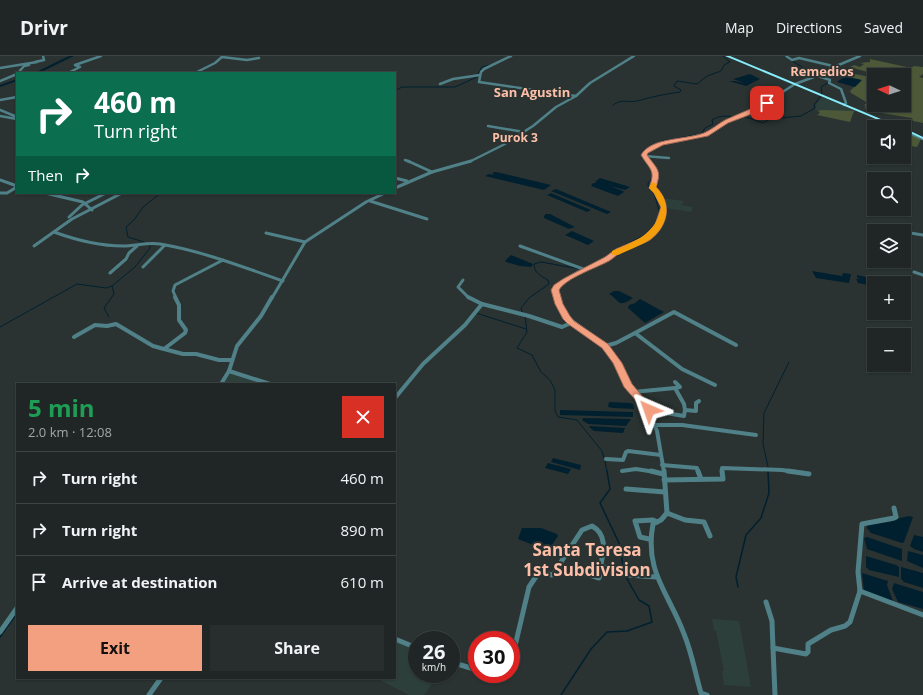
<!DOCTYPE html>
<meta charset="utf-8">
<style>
body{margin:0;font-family:"Open Sans",sans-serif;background:#282e2d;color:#f1f3f6;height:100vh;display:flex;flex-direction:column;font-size:15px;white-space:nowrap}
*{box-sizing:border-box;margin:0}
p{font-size:13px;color:#a2a5a7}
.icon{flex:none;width:22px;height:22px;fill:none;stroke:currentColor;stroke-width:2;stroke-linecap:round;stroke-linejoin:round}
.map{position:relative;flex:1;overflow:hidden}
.panel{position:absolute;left:16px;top:327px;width:380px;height:296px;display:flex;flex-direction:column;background:#202625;border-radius:0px;box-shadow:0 1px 3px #0004,0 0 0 1px #3d4342}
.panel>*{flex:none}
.banner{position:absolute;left:16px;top:16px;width:380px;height:122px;border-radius:0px;box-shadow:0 1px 3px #0004,0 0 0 1px #3d4342;background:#0b6e4f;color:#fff;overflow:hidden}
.needle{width:26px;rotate:274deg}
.tools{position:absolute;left:867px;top:12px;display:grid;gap:8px}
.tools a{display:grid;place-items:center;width:44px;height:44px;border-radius:0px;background:#202625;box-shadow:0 1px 3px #0004,0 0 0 1px #3d4342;font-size:20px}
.speed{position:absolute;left:408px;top:575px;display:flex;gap:8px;font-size:20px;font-weight:700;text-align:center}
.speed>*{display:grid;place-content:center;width:52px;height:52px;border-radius:50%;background:#202625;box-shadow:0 1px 3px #0004,0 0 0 1px #3d4342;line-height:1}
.speed small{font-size:10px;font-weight:400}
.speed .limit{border:6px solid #d22;background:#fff;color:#111}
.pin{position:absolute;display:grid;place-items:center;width:34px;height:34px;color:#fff;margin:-17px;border-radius:8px;box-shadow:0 2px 6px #0006}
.me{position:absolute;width:44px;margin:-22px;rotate:317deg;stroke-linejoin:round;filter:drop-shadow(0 0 3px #0008)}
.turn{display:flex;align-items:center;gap:14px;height:84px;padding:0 12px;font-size:18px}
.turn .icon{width:52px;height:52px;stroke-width:2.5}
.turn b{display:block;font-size:28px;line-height:34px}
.then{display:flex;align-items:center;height:38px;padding:0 12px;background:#0003;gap:8px;font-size:15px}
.round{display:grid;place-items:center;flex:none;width:42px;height:42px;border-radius:0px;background:#282e2d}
.overview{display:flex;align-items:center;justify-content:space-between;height:68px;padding:0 12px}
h1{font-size:24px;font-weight:700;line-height:30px;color:#1e9e55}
.button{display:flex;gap:8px;margin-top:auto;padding:8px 12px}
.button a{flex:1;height:46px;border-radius:0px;background:#f3a081;color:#111;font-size:16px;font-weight:700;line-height:46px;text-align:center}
.button a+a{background:#282e2d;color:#f1f3f6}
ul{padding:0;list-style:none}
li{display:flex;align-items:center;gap:12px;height:52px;padding:0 12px;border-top:1px solid #3d4342}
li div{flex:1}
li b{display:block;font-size:15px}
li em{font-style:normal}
header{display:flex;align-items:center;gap:24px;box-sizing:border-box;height:56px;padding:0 20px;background:#202625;border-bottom:1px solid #3d4342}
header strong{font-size:19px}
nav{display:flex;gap:22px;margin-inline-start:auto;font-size:14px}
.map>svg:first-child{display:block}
</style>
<header>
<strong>Drivr</strong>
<nav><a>Map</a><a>Directions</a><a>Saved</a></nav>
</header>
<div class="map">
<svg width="923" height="639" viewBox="0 0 923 639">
<rect width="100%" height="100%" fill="#2a3331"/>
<!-- built -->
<g fill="#2d3f3b">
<path d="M801 12 813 18 816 20 808 23 787 16Z"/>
<path d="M822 41 857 55H818L815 54 816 49Z"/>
<path d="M662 142 684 145 681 149 693 151 691 156 665 152Z"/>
<path d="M231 317 267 328H223Z"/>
<path d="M712 563 739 565 751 631 724 629 722 615H724L716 575 714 574Z"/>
<path d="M395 585 417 594V618H439L424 639H409L376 622H395Z"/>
</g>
<!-- green -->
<g fill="#4d5838">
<path d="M870 3 911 12 914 10 923 11V18L919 21 923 22V67L913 65 912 62 875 56 864 52 866 51 864 49 868 47 851 37 850 35 861 24 851 22 855 18 874 22V49H904V29L908 30 911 25 904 23V19H878L850 11 854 9 860 11 864 8 860 7 870 6Z"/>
<path d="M822 54 854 55 850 66 817 59 820 57 818 55Z"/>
<path d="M909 78 921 83 917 91 904 89 906 79Z"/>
</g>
<!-- water -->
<g fill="#002030">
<path d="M848 17 854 18 848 21 862 24 855 31 837 26 844 21H846L844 20Z"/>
<path d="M750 18 760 23 746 30 729 25H735L745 27 733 23Z"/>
<path d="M495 116 501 117 551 129 544 134 485 120 489 118 494 119 492 117Z"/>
<path d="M600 122 630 131 625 134 610 130 623 135 624 136 618 140 591 130 593 127H597L595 126Z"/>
<path d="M556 133 611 156 607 158 551 135Z"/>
<path d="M551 137 591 154 587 156 547 139Z"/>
<path d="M546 158H550L575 171 569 173 544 162V160Z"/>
<path d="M572 175 594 185 588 189 565 179Z"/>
<path d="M511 199 533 208 531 211 520 210 506 206 505 205Z"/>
<path d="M812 215 842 220 843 217 851 218 849 227 816 222Z"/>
<path d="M857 219 883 225 885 226 874 227V230L858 227 856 223H861L857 222Z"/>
<path d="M614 235H619L633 242C617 253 620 244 609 238Z"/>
<path d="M640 243 664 256 645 267 628 252 629 249 635 247Z"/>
<path d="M609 346 630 347 633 348 634 353 613 352 608 351Z"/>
<path d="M560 354 631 356H633V361L560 359Z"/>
<path d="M583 362 631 363 626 370 588 368 582 364Z"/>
<path d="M590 370 625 372 623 377 594 375 589 371Z"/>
<path d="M553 402 581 409 580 414 551 406Z"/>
<path d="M548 407 571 413 568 418 545 412Z"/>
<path d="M909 460 913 461 904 486 902 487 871 477 867 472V469L890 466 900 462Z"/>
<path d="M522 472H541L557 478 558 480 548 495 518 483Z"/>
<path d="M914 479 923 481V496L914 493 910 490Z"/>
<path d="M867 481 902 493V505L867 493 864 482Z"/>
<path d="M908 495 923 499V512L907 505Z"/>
<path d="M866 500 896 509 899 511V521L869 514 866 511Z"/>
<path d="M901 511 923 517V532L904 526 901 523Z"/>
<path d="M862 517 888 525 887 529 893 545 864 535Z"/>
<path d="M894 527 923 536V553L898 546 892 533Z"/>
</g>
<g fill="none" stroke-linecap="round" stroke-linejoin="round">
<!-- stream-far1 -->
<g stroke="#002030" stroke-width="1">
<path d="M784 0 815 19"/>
<path d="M478 18 482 11 490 9"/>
<path d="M395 35 402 31H455L477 21"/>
<path d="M613 49C623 42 626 47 637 45 651 41 665 38 680 36L681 34 674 30 677 25 697 28 707 20 721 15 724 9 730 6 723 0"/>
<path d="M743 60 763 67 770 63 801 60 815 52 814 49 822 38 821 31 829 26"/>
<path d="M702 77 705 72 713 68 712 64C719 59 727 60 735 61"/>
<path d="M664 87 662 85 695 79"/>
<path d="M645 102 643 100V96L647 94"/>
<path d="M651 132 648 130V127L653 121"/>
<path d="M144 186 128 181 126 171 134 164 143 151 161 137"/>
<path d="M599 205 617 193 651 176 660 158 654 137"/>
<path d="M476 257 526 273"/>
<path d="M523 258 521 252 529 242 549 228 548 224C541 220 534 217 534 208L541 206 580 213"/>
<path d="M525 260 527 276 517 292 532 299 541 316 550 324 555 334V355L558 361 577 364 602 395 604 402"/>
<path d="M109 261 104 252 114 238 112 230"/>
<path d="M0 271 77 228 106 232 112 230 135 211 150 192V189"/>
<path d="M605 405 607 416"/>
<path d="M768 411 763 388 764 357 789 306"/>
</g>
<!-- stream -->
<g stroke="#002030" stroke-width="1.5">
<path d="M607 415 610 433 600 447 619 487 624 515"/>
<path d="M738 531 736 521 746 479 761 462 769 437 768 415"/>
<path d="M0 581 17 557"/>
<path d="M561 639 591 593 607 576 627 575 652 566 649 550 639 544 626 521"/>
</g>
<!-- river -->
<g fill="#002030" fill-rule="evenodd">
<path d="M69 0H74L39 17H34Z"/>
<path d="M17 23V25L0 31V29Z"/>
</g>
<!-- minor-far3 -->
<g stroke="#508188" stroke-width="2.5">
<path d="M511 0 484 13 481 16 479 26 576 40"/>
<path d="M786 0 792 4 799 2 833 10"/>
<path d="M222 1 247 4 259 2"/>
<path d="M35 6 44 4 43 0"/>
<path d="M0 12 37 6"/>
<path d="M18 17 24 10 29 9"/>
<path d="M68 17 80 11 75 9 101 0"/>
<path d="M195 17 215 7 223 0"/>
<path d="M818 20 830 24 829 27 841 33 846 47 844 49"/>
<path d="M0 25 17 18"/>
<path d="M440 28 453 23 480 19"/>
<path d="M0 44 17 41"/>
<path d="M0 54 17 61"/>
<path d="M0 60 17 63"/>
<path d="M488 70 524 76"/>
<path d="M904 75 923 83"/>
<path d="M644 100 669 102"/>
<path d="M405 104 410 106"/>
<path d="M469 106 503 89 533 70 556 51 576 40 590 27 634 0"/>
<path d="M649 106 644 99 649 94 661 88 706 78 726 66 756 53 795 28 830 15 829 13 860 0"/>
</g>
<!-- minor-far2 -->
<g stroke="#508188" stroke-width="3">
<path d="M408 105 432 116"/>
<path d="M395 122 407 125"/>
<path d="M0 124 17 130"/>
<path d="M395 132 432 116 471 105"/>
<path d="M0 137H7L17 131"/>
<path d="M45 137 83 146 92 154"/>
<path d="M370 145 427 163"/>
<path d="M69 161 82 149 106 137"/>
<path d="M54 176C76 184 99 190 123 190 135 190 148 186 160 188 202 195 243 211 283 225"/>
<path d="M904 176 923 179"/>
<path d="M266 177 305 186"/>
<path d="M34 190 72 163 122 137"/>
<path d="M520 190 586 214"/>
<path d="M143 211 165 189"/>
<path d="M914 216 923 219"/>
<path d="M110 217 126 203 129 197 137 190"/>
<path d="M463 224 458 231 469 242"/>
<path d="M176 242 173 235 175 229 223 204"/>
<path d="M272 242 305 186 366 146 385 137"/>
<path d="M557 242 555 234C567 218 587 213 604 204 610 201 614 197 620 194 628 190 637 188 645 183 667 170 668 150 652 132L655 118 649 105"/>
</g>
<!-- minor-far1 -->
<g stroke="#508188" stroke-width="4">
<path d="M175 241 179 249V264L186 274 185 277 164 293 183 298H196L219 304H232"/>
<path d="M468 241 482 248"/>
<path d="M557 241 562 255 568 262 606 290 628 330 647 353 657 375 664 416"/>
<path d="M635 277 674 256 736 289"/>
<path d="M74 281 95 269 107 270 116 268 153 290 164 293"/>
<path d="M605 290 616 287 635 277 682 313 715 329"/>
<path d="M229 315 270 328"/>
<path d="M675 326 680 331 675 332"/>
<path d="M221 328 229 315 237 290 261 260 272 241"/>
<path d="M633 336 675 332 684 348 685 354"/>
<path d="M395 342 423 308 465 269 482 248 529 260 562 271 571 267"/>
<path d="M648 354 684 360 685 354 696 355V347L699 345"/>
<path d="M654 369H682L756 379"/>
<path d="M606 403 623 404 626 396 628 395 661 399"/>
<path d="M662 409 697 412 698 416"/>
<path d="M622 415 636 413 655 416"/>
<path d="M722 416V412L782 414 795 416"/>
</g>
<!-- minor -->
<g stroke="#508188" stroke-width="5">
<path d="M651 415 663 418"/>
<path d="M664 415 667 457 661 464 653 468C644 516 669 537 684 578 692 597 695 617 701 637L707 639"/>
<path d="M698 415 701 423"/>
<path d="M788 415 809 418"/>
<path d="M664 424 723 423 722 415"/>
<path d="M626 433 665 436"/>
<path d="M667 457 685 464 704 466 710 480"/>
<path d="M649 483 640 481 635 465 653 464 657 466"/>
<path d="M562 510 561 506 582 474 592 470C607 478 604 494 601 508L603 511"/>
<path d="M860 535 923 559"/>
<path d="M766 546 772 565 773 592"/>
<path d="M0 576 17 552"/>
<path d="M395 583 417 592"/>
<path d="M451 606 477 614"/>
<path d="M511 607 529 531 539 516 552 519 562 510 599 522 603 511 628 519 656 521"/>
<path d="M149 639 161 622"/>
<path d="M775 639 773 592 806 598 808 596V588L831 574 845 570 850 566 860 535 858 516 862 468 894 462 896 461 894 452"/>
</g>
<!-- highway -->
<g fill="#88ecfa" fill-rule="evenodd">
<path d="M725 0H730L900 71H895Z"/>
<path d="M904 72 923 81V83L904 74Z"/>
</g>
</g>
<!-- route -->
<path fill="#f3a081" stroke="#9e6854" d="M765 46 769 47 749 59 728 67 708 80 663 89 648 97 647 99C657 113 662 114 656 131 673 148 668 170 650 184 642 189 630 191 622 196 617 198 614 202 609 205 596 212 566 222 559 234L563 248 570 260 574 265 608 288 622 307 632 328 654 354 649 357 646 356 624 331 613 307 602 292 568 268 563 263 555 248 551 234 554 229 563 223 605 201 616 193 644 181 655 169 661 151 654 137 649 132C656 114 650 114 641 99 651 81 686 84 704 77 711 74 718 68 725 64 738 58 752 53 765 46Z"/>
<!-- slow -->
<path fill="#f59e0b" d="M652 126 657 128 656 131C673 148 668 171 649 184 640 190 628 194 618 199H612V195C635 185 656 179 661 151L654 137 649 132Z"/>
<g text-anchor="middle" stroke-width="4" stroke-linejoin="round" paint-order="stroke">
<!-- far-neighbourhood labels -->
<g font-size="12" font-weight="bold" fill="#febfa8" stroke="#2a3331">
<text x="515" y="86">Purok 3</text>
</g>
<!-- far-quarter labels -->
<g font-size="13" font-weight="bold" fill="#febfa8" stroke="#2a3331">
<text x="822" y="20">Remedios</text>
<text x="532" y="41">San Agustin</text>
</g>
<!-- near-neighbourhood labels -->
<g font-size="17" font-weight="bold" fill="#febfa8" stroke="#2a3331">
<text x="587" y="500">Santa Teresa<tspan x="587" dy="20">1st Subdivision</tspan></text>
</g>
</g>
</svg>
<div class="tools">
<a><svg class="needle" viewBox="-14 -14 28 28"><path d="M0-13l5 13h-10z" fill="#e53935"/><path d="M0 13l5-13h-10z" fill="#a2a5a7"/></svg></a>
<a><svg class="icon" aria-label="sound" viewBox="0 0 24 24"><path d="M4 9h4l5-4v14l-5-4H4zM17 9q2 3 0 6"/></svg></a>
<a><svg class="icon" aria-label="search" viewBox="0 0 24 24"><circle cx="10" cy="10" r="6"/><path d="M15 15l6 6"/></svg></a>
<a><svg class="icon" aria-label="layers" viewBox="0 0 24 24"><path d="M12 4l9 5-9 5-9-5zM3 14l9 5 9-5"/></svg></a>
<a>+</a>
<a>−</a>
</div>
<div class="speed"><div>26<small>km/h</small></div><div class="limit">30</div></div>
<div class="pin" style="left:767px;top:47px;background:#d93025"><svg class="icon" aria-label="arrive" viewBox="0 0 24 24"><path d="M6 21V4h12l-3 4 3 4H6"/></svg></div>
<svg class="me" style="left:649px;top:354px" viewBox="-20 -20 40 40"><path d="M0-17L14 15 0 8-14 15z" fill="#f3a081" stroke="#fff" stroke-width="4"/></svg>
<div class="banner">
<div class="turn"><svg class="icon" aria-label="right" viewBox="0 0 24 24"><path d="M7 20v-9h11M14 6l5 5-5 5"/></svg><div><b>460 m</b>Turn right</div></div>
<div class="then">Then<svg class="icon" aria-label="right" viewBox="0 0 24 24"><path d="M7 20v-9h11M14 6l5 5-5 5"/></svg></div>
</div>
<section class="panel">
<div class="overview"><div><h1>5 min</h1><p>2.0 km · 12:08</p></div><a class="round" style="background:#d93025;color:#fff"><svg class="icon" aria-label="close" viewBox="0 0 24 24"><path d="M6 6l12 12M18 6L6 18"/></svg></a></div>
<ul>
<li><svg class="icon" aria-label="right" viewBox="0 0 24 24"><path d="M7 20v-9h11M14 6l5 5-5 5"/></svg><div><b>Turn right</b></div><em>460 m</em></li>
<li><svg class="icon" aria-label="right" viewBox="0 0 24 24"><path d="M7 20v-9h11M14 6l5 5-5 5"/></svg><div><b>Turn right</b></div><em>890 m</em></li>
<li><svg class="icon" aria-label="arrive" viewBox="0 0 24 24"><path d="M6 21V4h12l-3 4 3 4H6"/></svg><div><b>Arrive at destination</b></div><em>610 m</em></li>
</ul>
<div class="button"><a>Exit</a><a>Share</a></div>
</section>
</div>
